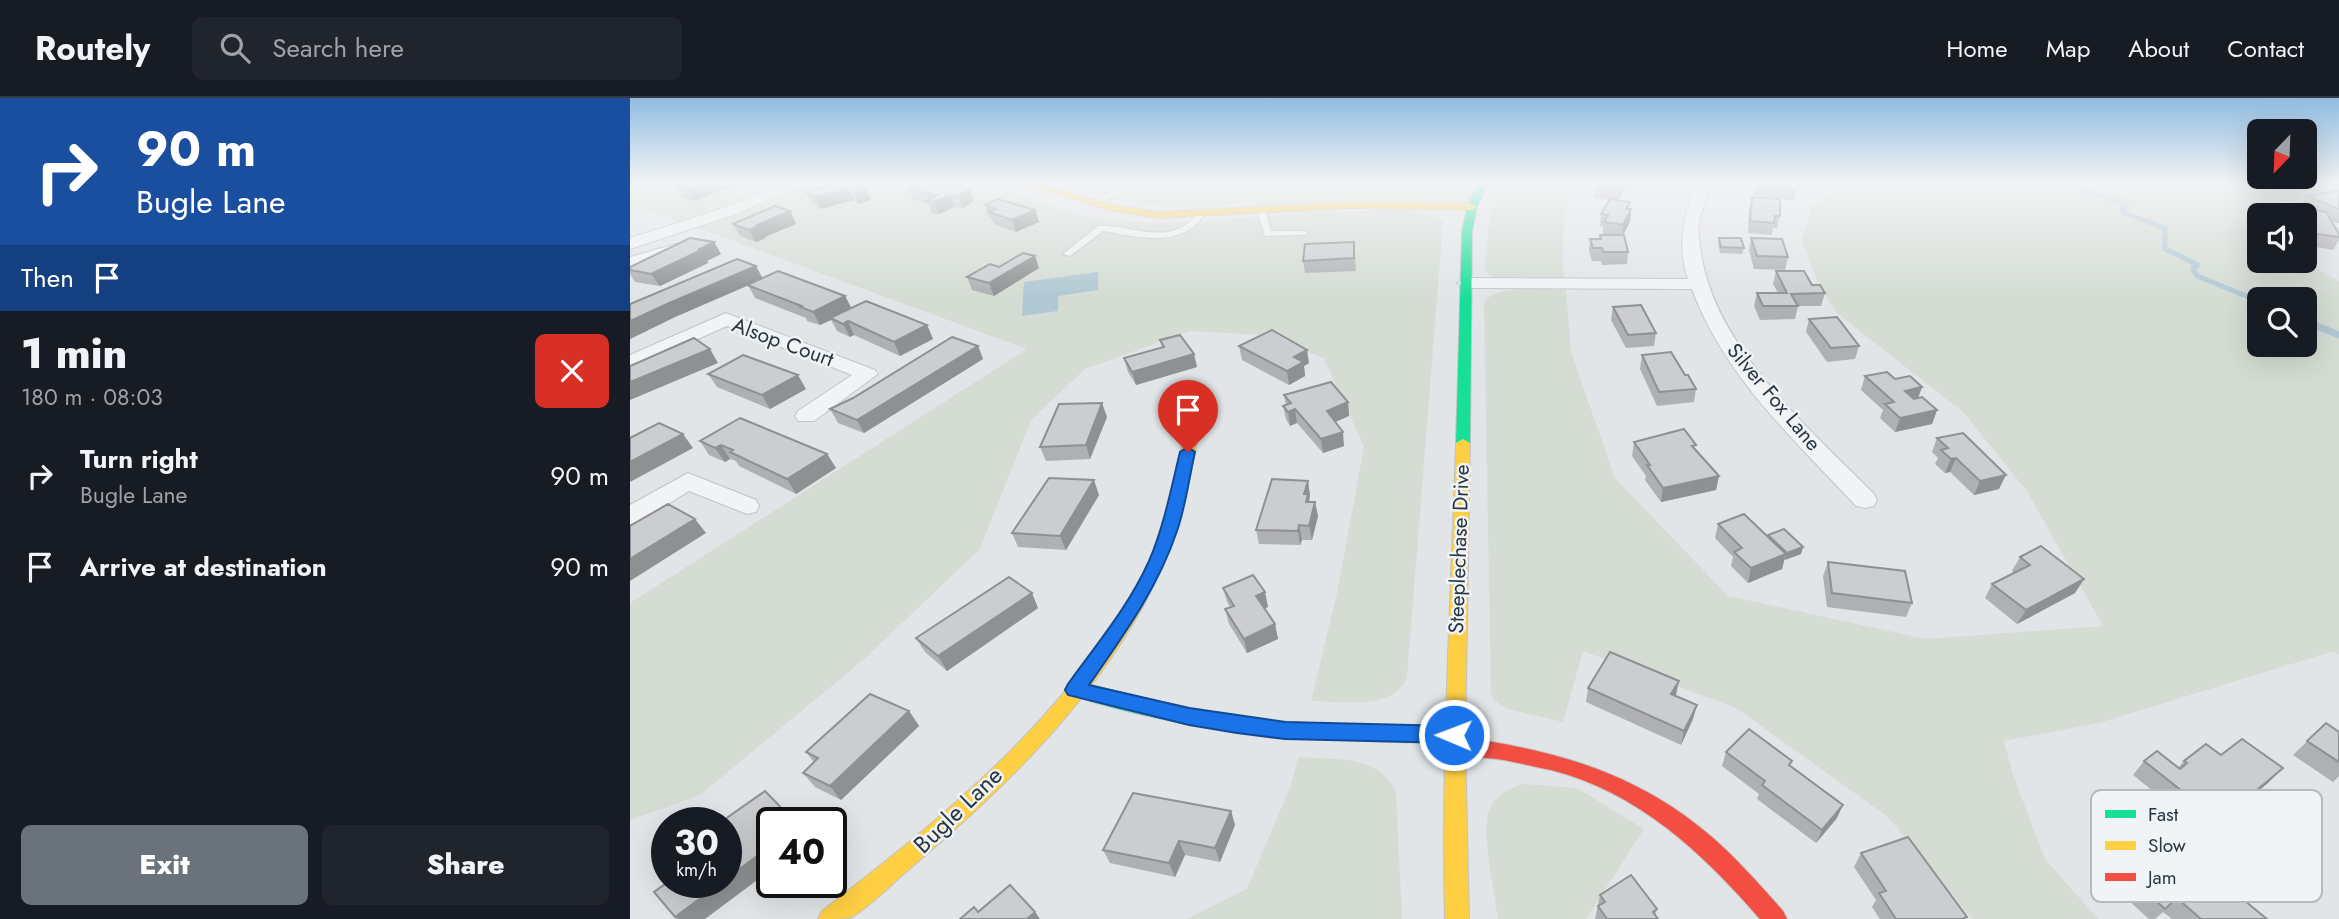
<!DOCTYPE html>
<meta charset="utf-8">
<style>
body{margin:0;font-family:Jost,sans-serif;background:#20242c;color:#f1f3f6;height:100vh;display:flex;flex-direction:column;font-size:26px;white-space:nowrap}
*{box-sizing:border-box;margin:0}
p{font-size:23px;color:#9ea1a6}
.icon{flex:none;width:38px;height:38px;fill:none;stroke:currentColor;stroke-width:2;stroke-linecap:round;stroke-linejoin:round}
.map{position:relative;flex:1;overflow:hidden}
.details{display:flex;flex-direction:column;background:#171b24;width:630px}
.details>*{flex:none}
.hud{background:#1a4fa0;color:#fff;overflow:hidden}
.needle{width:46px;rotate:203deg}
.fabs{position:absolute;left:1617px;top:21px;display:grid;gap:14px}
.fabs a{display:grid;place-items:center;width:70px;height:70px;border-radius:10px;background:#171b24;box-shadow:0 7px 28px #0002;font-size:35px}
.speed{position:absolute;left:21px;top:709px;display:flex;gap:14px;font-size:35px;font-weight:700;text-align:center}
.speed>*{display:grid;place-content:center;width:91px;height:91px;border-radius:50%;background:#171b24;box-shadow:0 7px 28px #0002;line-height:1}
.speed small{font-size:18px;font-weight:400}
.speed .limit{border:4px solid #111;border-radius:10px;background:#fff;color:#111}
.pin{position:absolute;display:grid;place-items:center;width:60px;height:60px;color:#fff;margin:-72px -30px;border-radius:50% 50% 50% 0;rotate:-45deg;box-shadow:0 0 7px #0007}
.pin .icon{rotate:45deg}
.me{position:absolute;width:77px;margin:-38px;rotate:271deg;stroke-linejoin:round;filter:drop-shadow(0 0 5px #0008)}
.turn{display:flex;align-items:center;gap:24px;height:147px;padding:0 21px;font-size:32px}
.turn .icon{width:91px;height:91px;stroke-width:2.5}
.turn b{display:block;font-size:49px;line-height:60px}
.then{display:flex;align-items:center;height:66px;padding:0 21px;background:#0003;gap:14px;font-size:26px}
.round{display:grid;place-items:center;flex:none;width:74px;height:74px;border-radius:10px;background:#20242c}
.summary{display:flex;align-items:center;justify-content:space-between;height:119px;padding:0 21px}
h1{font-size:42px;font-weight:800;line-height:52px}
.cta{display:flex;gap:14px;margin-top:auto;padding:14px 21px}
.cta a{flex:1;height:80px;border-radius:10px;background:#6a737b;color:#fff;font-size:28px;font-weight:800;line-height:80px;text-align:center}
.cta a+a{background:#20242c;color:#f1f3f6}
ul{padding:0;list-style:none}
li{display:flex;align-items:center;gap:21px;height:91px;padding:0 21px}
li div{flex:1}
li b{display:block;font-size:26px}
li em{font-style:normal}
header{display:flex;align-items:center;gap:42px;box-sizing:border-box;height:98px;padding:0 35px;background:#171b24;border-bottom:2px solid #363941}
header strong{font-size:33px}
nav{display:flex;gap:38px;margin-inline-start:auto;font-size:24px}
.search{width:490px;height:63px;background:#20242c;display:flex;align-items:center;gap:18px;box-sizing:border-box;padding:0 24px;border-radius:10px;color:#9ea1a6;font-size:26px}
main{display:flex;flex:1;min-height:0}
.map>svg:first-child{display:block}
</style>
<header>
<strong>Routely</strong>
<div class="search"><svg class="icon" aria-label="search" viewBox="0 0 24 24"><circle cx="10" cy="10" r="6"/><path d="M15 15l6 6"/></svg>Search here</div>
<nav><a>Home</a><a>Map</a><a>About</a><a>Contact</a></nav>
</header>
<main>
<section class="details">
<div class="hud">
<div class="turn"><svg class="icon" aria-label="right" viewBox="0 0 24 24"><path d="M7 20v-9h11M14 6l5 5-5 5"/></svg><div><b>90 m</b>Bugle Lane</div></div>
<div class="then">Then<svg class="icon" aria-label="arrive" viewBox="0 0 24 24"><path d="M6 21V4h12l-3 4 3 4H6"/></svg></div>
</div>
<div class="summary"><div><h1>1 min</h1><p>180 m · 08:03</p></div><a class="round" style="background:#d93025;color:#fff"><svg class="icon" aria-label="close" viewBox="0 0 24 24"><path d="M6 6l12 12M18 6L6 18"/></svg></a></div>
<ul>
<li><svg class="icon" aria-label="right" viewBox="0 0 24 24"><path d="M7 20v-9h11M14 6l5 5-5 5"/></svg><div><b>Turn right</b><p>Bugle Lane</p></div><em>90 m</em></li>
<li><svg class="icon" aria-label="arrive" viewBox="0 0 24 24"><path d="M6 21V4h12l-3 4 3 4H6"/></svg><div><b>Arrive at destination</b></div><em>90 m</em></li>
</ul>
<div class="cta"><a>Exit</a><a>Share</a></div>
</section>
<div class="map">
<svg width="1709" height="821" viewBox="0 0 1709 821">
<rect width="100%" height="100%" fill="#e2e5e8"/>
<!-- green -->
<g fill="#d4dcd3" fill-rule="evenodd">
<path d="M0 85H349C390 94 429 115 471 121 556 133 640 112 726 113 745 113 801 108 813 124L777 579C764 613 711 603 681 603L707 495 734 349 694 260 630 237 560 233 455 271 401 322 350 451 232 563 70 697 0 722V505L397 251 0 105Z"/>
<path d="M426 85H854L842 109 620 113 629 103C550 112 501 110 426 85Z"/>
<path d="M872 85H949C931 114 931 147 934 181L867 180 858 176 855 171 859 121Z"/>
<path d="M1211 85H1709V98L1633 106 1635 117H1629V163H1674L1709 183V557L1704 553 1469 625 1374 643 1383 677 1415 761 1468 821H1342L1258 719 1106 610 953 553 933 624 878 611 870 607 861 598 854 205C863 186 916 192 936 192L941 254 985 380 1098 498 1296 541 1473 528 1397 393 1334 315 1207 215 1189 187 1172 143 1181 109ZM1629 201H1675V247H1629Z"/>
<path d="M668 659C704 662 748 656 766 693L772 821H557L617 791 661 687Z"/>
<path d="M894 686 947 690 1014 731 956 821H868C865 796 852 739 858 716 862 699 878 690 894 686Z"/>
</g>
<!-- water -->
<path fill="#b0c8d3" d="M468 174V192L428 198V213L392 218 394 184Z"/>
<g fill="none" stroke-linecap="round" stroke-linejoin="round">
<!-- stream-far1 -->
<path stroke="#b0c8d3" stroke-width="5" d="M1444 85 1454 93 1494 105 1497 107 1492 111 1496 116 1535 130V151L1568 167 1563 171 1567 178 1629 203"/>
<!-- stream -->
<path stroke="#b0c8d3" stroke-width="7" d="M1675 223 1709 237"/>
<!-- lane casing -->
<g stroke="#c0c3c6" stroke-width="2">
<g id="lane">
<path d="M499 85H508L465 107 458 105Z"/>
<path d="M628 110 635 112 641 133H674L678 135 674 137 635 138 627 112Z"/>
<path d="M567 115 574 117C551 151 507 139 473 133L440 158 433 156 468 128C502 126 542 151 567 115Z"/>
</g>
</g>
<!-- street casing -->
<g stroke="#c0c3c6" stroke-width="2">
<g id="street">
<path d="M157 85H177L100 118 0 151V140L88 112Z"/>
<path d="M1065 85H1081C1077 98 1071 112 1069 126 1068 133 1069 141 1070 147 1080 246 1178 329 1244 396L1247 402 1244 408 1235 410 1226 408C1165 343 1093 277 1062 191L836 190 827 185 836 180 1058 181C1046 147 1055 117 1065 85Z"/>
<path d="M45 146 51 147 54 151 51 155 0 170V159Z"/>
<path d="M96 215 245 272 248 276 184 323H168L165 318 168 313 222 277 97 228 0 271V257Z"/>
<path d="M58 375 126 402 129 408 126 414 117 416 59 393 9 424 0 426V407Z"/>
</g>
</g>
<!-- fast casing -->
<g stroke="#c0c3c6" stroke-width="2">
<g id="fast">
<path d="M849 85H859L847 109 842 134 840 345 833 349 826 345 832 134 837 109Z"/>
<path d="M445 583C504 598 564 613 625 620 691 629 758 628 824 629L831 631 834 637 831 643 824 645C694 644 563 638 438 596L435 591 438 586Z"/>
</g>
</g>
<!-- slow casing -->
<g stroke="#c0c3c6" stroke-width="2">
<g id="slow">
<path d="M392 85H406L483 107 529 114 720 104 842 106 847 109 842 112 720 110 529 120 478 112Z"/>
<path d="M562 325 569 329C559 393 544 452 512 510 455 613 367 697 277 773 262 786 236 812 220 820 212 821 197 821 188 821L192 813C320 714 457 604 524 453 541 414 548 370 555 329Z"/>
<path d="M833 341 840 345 835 642 839 821H815C811 662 821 504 826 345Z"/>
</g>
</g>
<!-- jam casing -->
<g stroke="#c0c3c6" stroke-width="2">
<path id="jam" d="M823 638C921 651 1006 673 1083 740 1108 762 1131 788 1153 813L1157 821H1130C1073 755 1008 694 921 672 905 669 889 665 874 662 855 659 834 659 816 653L813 647 816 641Z"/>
</g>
<!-- lane -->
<use href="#lane" fill="#f2f3f4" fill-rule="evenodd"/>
<!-- street -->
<use href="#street" fill="#f2f3f4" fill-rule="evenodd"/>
<!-- fast -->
<use href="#fast" fill="#16e098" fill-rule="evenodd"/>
<!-- slow -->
<use href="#slow" fill="#ffcf43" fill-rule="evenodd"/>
<!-- jam -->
<use href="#jam" fill="#f24e42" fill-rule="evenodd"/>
</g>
<!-- wall -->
<g fill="#afb0b3">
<path d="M54 85 64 103 52 100 45 88Z"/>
<path d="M968 85H1006L1002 91 996 90 988 102 1000 104 999 111H1001L1000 124 993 137 998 154 997 166 972 167 971 163H962L959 153 960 141H969L970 137H976H973V129L970 128 971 116 979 102 964 100 965 88Z"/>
<path d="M1127 85H1169L1164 103 1124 97Z"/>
<path d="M334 89 344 103 333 110 324 109 309 116 302 115 298 106 283 102 278 91Z"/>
<path d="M236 91 241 102 229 106 224 102 190 111 182 105 176 94Z"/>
<path d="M1709 93V125H1707L1701 123 1709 136V142L1703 152 1675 147V117H1662L1667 110H1672L1670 109 1677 98Z"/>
<path d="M1122 99 1150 118 1147 130H1143L1142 137 1118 135 1119 111Z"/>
<path d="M355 107 405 112 409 124 386 134 364 126 361 120 359 119Z"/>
<path d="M160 113 166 126 135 139 136 140 126 144 110 138 103 126Z"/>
<path d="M1089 140 1114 150 1112 156 1090 155 1088 146Z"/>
<path d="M1121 140 1158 159 1155 172 1124 171 1119 152Z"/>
<path d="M84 144 91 156 77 163 78 165 30 188 5 184 0 176V169Z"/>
<path d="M724 144 726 173 675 175 673 163Z"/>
<path d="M369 169 409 170 364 198 342 192 337 179Z"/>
<path d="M1146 173 1182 187 1195 195 1191 208H1168L1165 221 1130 222 1124 208 1127 195H1148L1143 186Z"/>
<path d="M133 180 215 198 221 210 297 227 303 241 270 258 224 237 220 239 207 233 201 222 190 227 177 223 176 220 125 200 118 187 45 219 0 241V206Z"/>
<path d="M983 209 1026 235 1024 248 996 250 981 222Z"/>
<path d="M1179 221 1229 248 1225 261 1197 264 1176 234Z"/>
<path d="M530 242 567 269 506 287 498 274 494 260 532 249Z"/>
<path d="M348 248 353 261 234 335 208 325 200 311Z"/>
<path d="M609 248 679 265 674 268 675 278 659 287 612 262Z"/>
<path d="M1012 257 1066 291 1064 304 1027 308 1010 271Z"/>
<path d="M78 276 176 291 140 311 87 289Z"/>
<path d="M1235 278 1288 300 1307 312 1302 326 1265 334 1250 320 1253 312 1231 292Z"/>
<path d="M654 297 718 304 719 318 705 324 714 348 693 355 667 325 660 328 656 321 653 308 656 307Z"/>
<path d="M477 319 460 361 416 363 410 349Z"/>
<path d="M1307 340 1369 391 1344 397 1320 374 1315 375 1305 366 1308 360 1302 354Z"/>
<path d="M70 343 197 356 206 370 166 396 109 368 106 363 100 361 95 364 79 357Z"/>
<path d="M1004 344 1066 351 1089 378 1086 392 1031 404 1015 382 1016 378 1002 358Z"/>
<path d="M469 397 436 452 388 449 382 435Z"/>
<path d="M680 397 679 404H685L688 418 682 442H672L670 447 629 446 626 432Z"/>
<path d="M1088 426 1138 439V437L1171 456 1154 462 1152 471 1118 485 1101 468 1103 459 1085 440Z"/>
<path d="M1390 459 1454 481 1445 495 1387 526 1355 500 1362 486 1384 475 1382 473Z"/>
<path d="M1198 464 1282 505 1276 519 1197 509 1193 478Z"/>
<path d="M593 490 638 509 635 510 645 526 648 541 617 555 599 526 595 511 600 509 597 504Z"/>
<path d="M408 510 317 573 295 554 286 540Z"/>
<path d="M958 590 1045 598 1063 621 1051 647 956 604Z"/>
<path d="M279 613 289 628 211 702 185 689 173 675 184 664 176 654Z"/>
<path d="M1696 625 1709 634V678L1703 684 1663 657Z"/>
<path d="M1096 654 1160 668 1207 720 1186 745 1127 701 1129 696 1092 668Z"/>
<path d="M1591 657 1639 684 1577 736 1503 677 1514 663 1548 670 1554 663Z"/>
<path d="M601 713 605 727 590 764 555 757 545 779 480 765 473 752Z"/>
<path d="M1231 755 1335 821H1250L1242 809 1246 802 1224 769Z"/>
<path d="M1512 790 1637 821H1542L1533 814 1525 821H1519L1499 803Z"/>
<path d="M970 797 1027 811 1025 817 1028 821H965Z"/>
</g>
<!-- shaded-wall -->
<g fill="#8e9092">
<path d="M74 85H110L64 103 57 91Z"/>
<path d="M993 85H997L996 90 987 103 989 91Z"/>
<path d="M334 89 336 94 340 91 344 103 333 110 328 98 333 90Z"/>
<path d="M218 91 224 102 190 111 185 99Z"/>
<path d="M236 91 241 102 229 106 224 94Z"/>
<path d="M320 97 324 109 309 116 304 104Z"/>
<path d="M1001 111 1000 124 992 139 993 127Z"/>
<path d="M405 112 409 124 386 134 382 122Z"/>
<path d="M160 113 166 126 135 139 136 140 126 144 119 132 127 127Z"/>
<path d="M84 144 91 156 77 163 78 165 30 188 21 176Z"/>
<path d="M405 158 409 170 364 198 359 185Z"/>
<path d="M126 168 133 181 45 219 0 241V223L37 206Z"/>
<path d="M215 198 222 211 200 220 201 222 190 227 183 214Z"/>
<path d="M218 223 224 237 220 239 213 226Z"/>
<path d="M297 227 303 241 270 258 264 244Z"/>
<path d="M348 248 353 261 234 335 227 322Z"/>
<path d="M80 251 88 265 0 302V284Z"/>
<path d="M677 252 679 265 674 268 675 278 659 287 657 273 664 259Z"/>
<path d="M564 256 567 269 506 287 502 274Z"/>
<path d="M168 277 176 291 140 311 132 297Z"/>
<path d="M1292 289 1287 303 1275 293Z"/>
<path d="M718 304 719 318 698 327 697 313Z"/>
<path d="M472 305 477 319 460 361 456 347Z"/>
<path d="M665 311 667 325 660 328 658 314Z"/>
<path d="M1307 312 1302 326 1265 334 1270 320Z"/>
<path d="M713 334 714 348 693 355 691 341Z"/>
<path d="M53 336 63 350 0 384V364Z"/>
<path d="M91 347 100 361 95 364 85 350Z"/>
<path d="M197 356 206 370 166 396 157 381Z"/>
<path d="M1326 360 1320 374 1315 375 1321 361Z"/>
<path d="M1376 377 1369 391 1344 397 1350 383Z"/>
<path d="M1089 378 1086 392 1031 404 1033 390Z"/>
<path d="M464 382 469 397 436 452 430 438Z"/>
<path d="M678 383 680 397 679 402 680 410 676 409 674 396Z"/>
<path d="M685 404 688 418 682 442 679 428Z"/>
<path d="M65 421 76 435 0 483V461Z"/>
<path d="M669 427 672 442 670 447 668 433Z"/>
<path d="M1173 449 1171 456 1155 462 1157 455Z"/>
<path d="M1156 456 1152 471 1118 485 1121 470Z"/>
<path d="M1454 481 1445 495 1387 526 1396 512Z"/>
<path d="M635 494 638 509 630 513 626 498Z"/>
<path d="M402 495 408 510 317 573 308 558Z"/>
<path d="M645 526 648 541 617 555 614 541Z"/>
<path d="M1049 583 1046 597 1038 611 1041 596Z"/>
<path d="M1067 607 1063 621 1051 647 1054 633Z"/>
<path d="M279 613 289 628 211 702 200 688Z"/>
<path d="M1653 670 1639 684 1577 736 1590 723Z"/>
<path d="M1213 707 1207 720 1186 745 1192 732Z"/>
<path d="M601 713 605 727 590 764 585 750Z"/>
<path d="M549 743 555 757 545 779 539 765Z"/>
<path d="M142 747V771L75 821H47L45 819 92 784H96V781Z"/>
<path d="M405 814 410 821H397Z"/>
</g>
<!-- building -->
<g fill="#cbcdd0" stroke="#8e9092" stroke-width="2">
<path d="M54 85H74L57 91 45 88Z"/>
<path d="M206 85H226L236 91 224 94 218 91 185 99 176 94Z"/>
<path d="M289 85H300L334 89 333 90 340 91 328 98 320 97 304 104 297 103 307 97 278 91Z"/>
<path d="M968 85H993L989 91 965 88Z"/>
<path d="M1127 85H1169L1167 91 1127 86Z"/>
<path d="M1709 93V111L1677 98Z"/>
<path d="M1122 99 1150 101V118H1145L1144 125 1120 123Z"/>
<path d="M368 101 405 112 382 122 359 114 366 111 355 107Z"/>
<path d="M980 101 1000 104 996 111H1001L993 127 974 124 978 117 971 116Z"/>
<path d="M145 108 160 113 127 127 129 128 119 132 103 126Z"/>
<path d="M1667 110 1696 114 1709 136V139L1680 135 1675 125V117H1671Z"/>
<path d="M970 137H994L998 154H973L972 150H963L960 141H971Z"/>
<path d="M60 140 84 144 68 152H71L21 176 0 172V169Z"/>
<path d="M1089 140H1111L1114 150 1091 149Z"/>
<path d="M1121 140 1152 141 1158 159 1127 158Z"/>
<path d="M724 144V160L673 163 675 146Z"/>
<path d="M393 155 405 158 359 185 337 179 360 166 369 169Z"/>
<path d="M107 161 126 168 37 206 0 223V206Z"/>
<path d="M148 173 215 198 183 214 170 209 172 208 117 187Z"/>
<path d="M1146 173H1174L1182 187H1190L1195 195 1161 196 1168 208H1133L1127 195H1157Z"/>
<path d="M236 203 297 227 264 244 218 223 213 226 200 220Z"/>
<path d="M1011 207 1026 235 998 237 983 209Z"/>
<path d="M1207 219 1229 248 1201 250 1179 221Z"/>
<path d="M642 232 677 252 664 259 673 264 657 273 609 248Z"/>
<path d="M550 237 564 256 502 274 494 260 534 249 530 242Z"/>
<path d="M322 239 348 248 227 322 200 311 223 300Z"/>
<path d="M64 240 80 251 0 284V268Z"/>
<path d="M1041 254 1055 277H1058L1066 291 1029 294 1012 257Z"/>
<path d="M113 257 168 277 132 297 78 276Z"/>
<path d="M1257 274 1265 281 1280 278 1292 289 1275 293 1284 301 1292 299 1307 312 1270 320 1255 306 1264 304 1235 278Z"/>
<path d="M701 284 718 304 697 313 713 334 691 341 665 311 658 314 653 308 661 305 654 297Z"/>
<path d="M472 305 456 347 410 349 429 306Z"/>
<path d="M110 320 197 356 157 381 100 354 103 352 91 347 85 350 70 343Z"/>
<path d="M29 325 53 336 0 364V340Z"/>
<path d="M1054 331 1066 347 1062 348 1089 378 1033 390 1017 367H1020L1004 344Z"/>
<path d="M1333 335 1376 377 1350 383 1326 360 1321 361 1311 352 1318 350 1307 340Z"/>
<path d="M419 380 464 382 430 438 382 435Z"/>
<path d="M642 381 678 383 674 396H678L676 404H685L679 428 669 427 668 433 626 432Z"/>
<path d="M38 406 65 421 0 461V428Z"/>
<path d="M1114 416 1156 456 1121 470 1104 454 1112 450 1088 426Z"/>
<path d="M1154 431 1173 449 1157 455 1138 437Z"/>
<path d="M1411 448 1454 481 1396 512 1362 486 1400 467 1390 459Z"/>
<path d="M1198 464 1275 473 1282 505 1202 495Z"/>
<path d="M623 477 635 494 626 498 645 526 614 541 595 511 604 508 593 490Z"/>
<path d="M379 479 402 495 308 558 286 540Z"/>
<path d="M980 554 1049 583 1041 596 1067 607 1054 633 958 590Z"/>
<path d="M240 596 279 613 200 688 173 675 188 660 176 654Z"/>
<path d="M1696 625 1709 634V664L1677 643Z"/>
<path d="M1119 631 1162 663 1159 667 1213 707 1192 732 1132 687 1135 683 1096 654Z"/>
<path d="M1612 641 1653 670 1590 723 1514 663 1527 653 1550 671 1557 665 1554 663 1576 646 1591 657Z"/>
<path d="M135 693 165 724H142V747L96 781V724H91Z"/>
<path d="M503 695 601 713 585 750 549 743 539 765 473 752Z"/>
<path d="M1278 739 1337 819 1332 821H1266L1249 795 1256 793 1231 755Z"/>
<path d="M1555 754 1637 821H1571L1547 800 1535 811 1512 790Z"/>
<path d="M1001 777 1027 811 1023 814 1028 821H977L968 808 975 804 970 797Z"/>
<path d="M38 784H92L45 819 24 794Z"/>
<path d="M380 787 405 814 397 821H330L344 809 348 814Z"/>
</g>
<!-- sky -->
<linearGradient id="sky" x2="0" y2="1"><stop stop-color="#91bce0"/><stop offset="0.42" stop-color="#f2f3f5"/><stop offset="1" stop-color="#f2f3f5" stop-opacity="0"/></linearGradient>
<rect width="1709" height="200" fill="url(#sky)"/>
<!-- route -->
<path fill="#1a73e8" stroke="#114b97" stroke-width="2" d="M558 349 565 354C559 380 556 407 547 433 528 490 493 538 459 587L559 610 655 624 824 628 831 631 834 637 831 643 824 645 655 641 607 635 559 627 438 597 435 592 438 586C466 547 499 508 519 463 534 428 541 391 550 354Z"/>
<g text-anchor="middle" stroke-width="5" stroke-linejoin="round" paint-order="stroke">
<!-- street labels -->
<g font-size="21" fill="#293641" stroke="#f0f4f7">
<text transform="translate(153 244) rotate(20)" y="7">Alsop Court</text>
<text transform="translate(1144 299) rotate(50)" y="7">Silver Fox Lane</text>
<text transform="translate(829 451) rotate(-88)" y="7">Steeplechase Drive</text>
</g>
<!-- near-street labels -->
<g font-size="24" fill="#293641" stroke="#f0f4f7">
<text transform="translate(328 712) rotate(-44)" y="8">Bugle Lane</text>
</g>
</g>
<!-- legend -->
<rect x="1461" y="692" width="231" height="112" rx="10" fill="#f0f4f7" stroke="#b4bbc0" stroke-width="2"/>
<rect x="1475" y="712" width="31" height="8" fill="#16e098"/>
<rect x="1475" y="743" width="31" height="9" fill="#ffcf43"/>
<rect x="1475" y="775" width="31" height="8" fill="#f24e42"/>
<g font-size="19" fill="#293641">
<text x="1518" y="723">Fast</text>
<text x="1518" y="754">Slow</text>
<text x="1518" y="786">Jam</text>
</g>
</svg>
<div class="fabs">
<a><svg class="needle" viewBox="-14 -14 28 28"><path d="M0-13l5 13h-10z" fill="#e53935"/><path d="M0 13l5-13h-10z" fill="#9ea1a6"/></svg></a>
<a><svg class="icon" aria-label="sound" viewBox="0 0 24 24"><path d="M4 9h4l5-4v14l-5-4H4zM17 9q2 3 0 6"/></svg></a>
<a><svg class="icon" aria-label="search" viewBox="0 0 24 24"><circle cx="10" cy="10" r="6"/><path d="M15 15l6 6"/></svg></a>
</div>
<div class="speed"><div>30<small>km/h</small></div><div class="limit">40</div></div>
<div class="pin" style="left:558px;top:354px;background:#d93025"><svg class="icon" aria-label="arrive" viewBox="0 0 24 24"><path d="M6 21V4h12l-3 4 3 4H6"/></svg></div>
<svg class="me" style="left:824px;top:637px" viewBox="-20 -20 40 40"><circle r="17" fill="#1a73e8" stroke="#fff" stroke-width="3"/><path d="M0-11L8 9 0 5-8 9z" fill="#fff"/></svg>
</div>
</main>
